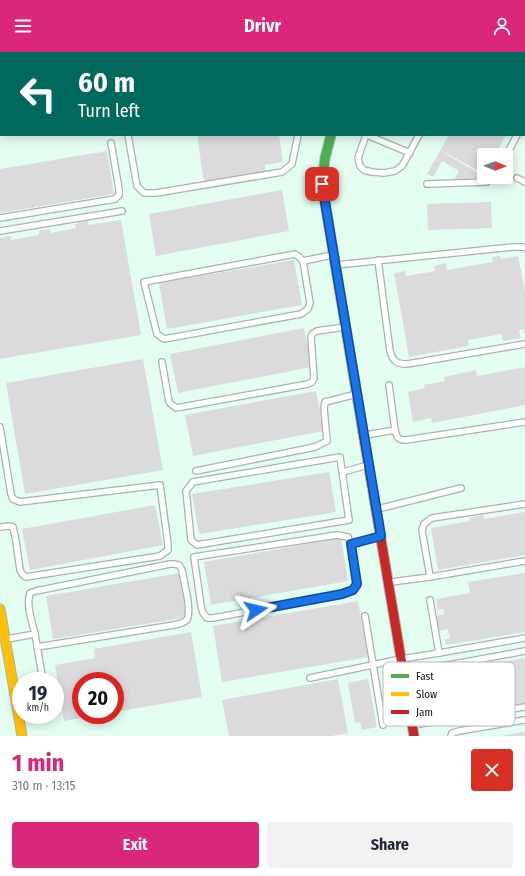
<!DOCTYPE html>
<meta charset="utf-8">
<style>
body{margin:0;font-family:"Fira Sans Condensed",sans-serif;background:#f2f2f3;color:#1f2937;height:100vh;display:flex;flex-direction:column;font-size:15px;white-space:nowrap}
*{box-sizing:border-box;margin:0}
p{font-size:13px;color:#747a83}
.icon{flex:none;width:22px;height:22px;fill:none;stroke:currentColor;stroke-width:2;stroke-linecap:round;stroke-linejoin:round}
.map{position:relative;height:684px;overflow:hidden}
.sheet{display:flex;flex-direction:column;background:#fff;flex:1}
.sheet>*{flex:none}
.top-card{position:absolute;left:0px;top:0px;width:525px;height:84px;box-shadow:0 2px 10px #0003;background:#00695c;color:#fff;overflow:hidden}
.needle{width:26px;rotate:91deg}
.tools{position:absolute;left:477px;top:96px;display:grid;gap:8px}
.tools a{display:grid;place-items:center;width:36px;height:36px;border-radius:4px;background:#fff;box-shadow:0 2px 10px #0003;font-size:20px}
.speed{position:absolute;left:12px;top:620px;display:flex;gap:8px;font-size:20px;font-weight:700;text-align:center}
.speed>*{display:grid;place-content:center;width:52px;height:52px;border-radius:50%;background:#fff;box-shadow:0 2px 10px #0003;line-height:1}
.speed small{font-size:10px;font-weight:400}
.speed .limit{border:6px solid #d22;background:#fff;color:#111}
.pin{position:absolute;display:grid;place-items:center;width:34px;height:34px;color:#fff;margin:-17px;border-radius:8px;box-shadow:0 2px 6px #0006}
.me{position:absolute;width:44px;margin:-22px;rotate:80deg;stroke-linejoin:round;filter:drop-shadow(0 0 3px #0008)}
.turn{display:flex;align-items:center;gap:14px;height:84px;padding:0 12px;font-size:18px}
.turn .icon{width:52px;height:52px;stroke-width:2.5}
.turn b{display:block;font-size:28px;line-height:34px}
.round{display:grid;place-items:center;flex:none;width:42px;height:42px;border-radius:4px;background:#f2f2f3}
.head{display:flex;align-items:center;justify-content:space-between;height:68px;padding:0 12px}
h1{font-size:24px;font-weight:700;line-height:30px;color:#db2777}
.action{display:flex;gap:8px;margin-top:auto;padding:8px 12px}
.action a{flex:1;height:46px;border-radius:4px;background:#db2777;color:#fff;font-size:16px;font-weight:700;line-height:46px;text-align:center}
.action a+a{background:#f2f2f3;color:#1f2937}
header{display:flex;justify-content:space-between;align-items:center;height:52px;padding:0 12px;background:#db2777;color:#fff;font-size:18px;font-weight:700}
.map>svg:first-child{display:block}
</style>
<header><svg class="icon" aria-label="menu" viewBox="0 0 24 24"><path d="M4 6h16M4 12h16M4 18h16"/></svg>Drivr<svg class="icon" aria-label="person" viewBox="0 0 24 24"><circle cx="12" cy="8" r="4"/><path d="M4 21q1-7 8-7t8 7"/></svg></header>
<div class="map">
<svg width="525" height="684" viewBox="0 0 525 684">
<rect width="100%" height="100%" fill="#f2fcf7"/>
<!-- built -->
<path fill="#e3fdf1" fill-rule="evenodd" d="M0 0H525V684H0ZM1 1H524V83H1ZM484 103H506V125H484ZM21 629H55V663H21ZM81 629H115V663H81Z"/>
<!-- building -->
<g fill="#dbdbde">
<path d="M197 83H279L283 110 265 113V121L204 131Z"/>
<path d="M449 83H506L495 103H484V122L444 100V101L480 122 478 126 454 128 459 119 442 109 433 125 427 122Z"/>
<path d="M107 99 114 142 0 161V117Z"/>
<path d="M282 138 289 179 156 204 149 162Z"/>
<path d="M491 150 492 176 428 178 427 152Z"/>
<path d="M121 168 141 283 0 307V186L11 184V188L39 183V179L50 177 51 181 76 176 75 172 88 169 89 173Z"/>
<path d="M500 204 501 207 518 204 525 240V281H524L523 277 519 279 521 286 503 289 502 282 468 288 469 294 409 305 394 221 405 219 406 224 435 219 434 214 446 211 447 218 493 210 492 205Z"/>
<path d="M294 208 302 253 167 277 159 231Z"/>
<path d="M304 276 312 315 178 341 170 302Z"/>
<path d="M143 307 163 418 25 442 6 331Z"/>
<path d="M525 315V353L432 371 431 366 413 370 408 340 425 336 424 333 445 329 444 325 476 318 477 324Z"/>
<path d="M316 339 324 379 193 404 185 363Z"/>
<path d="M329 420 336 460 199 482 192 442Z"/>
<path d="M155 453 163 493 30 518 22 477Z"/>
<path d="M525 460V503L438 518 431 476 470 469 469 466 483 463 484 467Z"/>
<path d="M341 486 348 529 211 553 204 510Z"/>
<path d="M180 521 188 565 53 587 46 544Z"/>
<path d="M525 521V580L446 593 445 587H450L448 577 438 579 436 564 444 562V557L438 558 436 547 470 541 468 530Z"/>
<path d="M358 549 368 605 222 630 213 574Z"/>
<path d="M191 580 202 645 115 660V629H81V663H92V664L64 669 55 613 95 606 94 597Z"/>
<path d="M525 606V652L463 663 456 619Z"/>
<path d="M338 627 348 681 332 684H229L222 648Z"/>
<path d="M368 627 377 675 362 678 360 670 355 671 348 631Z"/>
<path d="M525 680V684H504V683Z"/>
</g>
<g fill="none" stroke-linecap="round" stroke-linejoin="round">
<!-- lane casing -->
<g stroke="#a8b3ae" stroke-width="8">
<g id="lane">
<path d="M156 0 166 1"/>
<path d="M186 1 187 0"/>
<path d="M271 1V0"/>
<path d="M331 1V0"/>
<path d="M400 1 401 0"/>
<path d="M477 1V0"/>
<path d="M524 70 525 68"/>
<path d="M128 83 137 134 144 141H156L282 120 292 112 298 83"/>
<path d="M366 83 358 106 360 114 364 118 372 120 384 121 395 119 402 114 419 83"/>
<path d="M367 83 410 101"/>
<path d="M506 104 517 83"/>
<path d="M517 126 525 130"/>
<path d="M427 132 487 130 493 125"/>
<path d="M0 166 115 147 119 143V137L111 91"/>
<path d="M0 179 122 159"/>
<path d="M295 202 299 205 303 209 310 251 308 257 301 262 164 287 157 282 144 230Z"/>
<path d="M378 208 390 299C393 309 396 312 407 312L525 292"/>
<path d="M303 209 332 203"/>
<path d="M336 213 513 195H522L525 196"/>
<path d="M162 310 169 350 176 356 308 332 312 330 314 326 311 285 312 282 317 279 345 275"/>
<path d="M389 333 395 378"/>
<path d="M0 375 11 442 13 447 20 450 28 449 160 433 168 492V498L160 504 26 525 22 522 20 518 16 489 13 475 9 474 0 475"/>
<path d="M366 383 395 378C397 385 397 388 406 388L525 370"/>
<path d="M340 405 349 468 197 493 191 488 186 439 193 430Z"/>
<path d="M196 419 315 395 327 389 324 356 325 350 357 342"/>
<path d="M343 420 368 413"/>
<path d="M378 457 461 436"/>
<path d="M351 492 357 531 353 538 342 542 213 566H207L203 561 201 554 194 505 337 483 348 485 351 492 379 485"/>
<path d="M430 525 422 478 424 472 432 466 525 452"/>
<path d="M391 530 430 525 525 509"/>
<path d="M430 548 439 601 525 586"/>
<path d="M365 564 383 673"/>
<path d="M35 582 43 629"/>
<path d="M7 587 35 582C32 569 26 554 30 541L36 539 170 512H174L179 513 182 518C184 532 192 556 187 568L182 571 174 573 37 595"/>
<path d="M310 626 401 607 439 601"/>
<path d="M449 667 443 614 525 599"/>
<path d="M414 673 525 655"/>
<path d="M451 684 452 681 459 679 525 668"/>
</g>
</g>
<!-- street casing -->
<g stroke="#a8b3ae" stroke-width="13">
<path id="street" d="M364 1V0"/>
</g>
<!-- fast casing -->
<g stroke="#a8b3ae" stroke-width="11">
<path id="fast" d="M331 83 325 106 322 132 363 380"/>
</g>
<!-- slow casing -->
<g stroke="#a8b3ae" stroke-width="11">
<path id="slow" d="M0 557 22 684"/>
</g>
<!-- jam casing -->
<g stroke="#a8b3ae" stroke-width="11">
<path id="jam" d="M363 380 414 684"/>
</g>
<!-- lane -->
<use href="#lane" stroke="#fdfffe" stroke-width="5.5"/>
<!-- street -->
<use href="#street" stroke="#fdfffe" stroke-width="11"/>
<!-- fast -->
<use href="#fast" stroke="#4caf50" stroke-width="9"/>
<!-- slow -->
<use href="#slow" stroke="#ffc107" stroke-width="9"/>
<!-- jam -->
<use href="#jam" stroke="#c62828" stroke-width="9"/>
</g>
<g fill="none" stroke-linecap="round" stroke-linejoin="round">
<!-- route casing -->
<g stroke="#114b97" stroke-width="10">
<path id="route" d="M256 558 342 542 353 538 357 532 351 492 381 484 322 132"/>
</g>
<!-- route -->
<use href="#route" stroke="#1a73e8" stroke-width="7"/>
</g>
<!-- legend -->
<rect x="383" y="610" width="132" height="64" rx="6" fill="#fff" stroke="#b6bab8" stroke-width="1"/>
<rect x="391" y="622" width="18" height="4" fill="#4caf50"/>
<rect x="391" y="640" width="18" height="4" fill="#ffc107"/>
<rect x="391" y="658" width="18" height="4" fill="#c62828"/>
<g font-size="11" fill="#0a1812">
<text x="416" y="628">Fast</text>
<text x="416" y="646">Slow</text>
<text x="416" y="664">Jam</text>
</g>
</svg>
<div class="tools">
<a><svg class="needle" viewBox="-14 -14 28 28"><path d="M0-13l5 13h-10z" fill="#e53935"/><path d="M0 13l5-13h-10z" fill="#747a83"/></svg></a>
</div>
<div class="speed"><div>19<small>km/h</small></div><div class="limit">20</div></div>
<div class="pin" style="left:322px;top:132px;background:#d93025"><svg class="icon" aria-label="arrive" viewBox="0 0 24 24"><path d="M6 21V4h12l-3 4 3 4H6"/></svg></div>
<svg class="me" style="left:256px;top:558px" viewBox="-20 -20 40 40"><path d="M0-17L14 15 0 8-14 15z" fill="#1a73e8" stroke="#fff" stroke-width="4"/></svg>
<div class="top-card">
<div class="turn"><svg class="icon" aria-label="left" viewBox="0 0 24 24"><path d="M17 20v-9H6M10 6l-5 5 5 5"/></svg><div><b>60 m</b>Turn left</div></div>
</div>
</div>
<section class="sheet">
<div class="head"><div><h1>1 min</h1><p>310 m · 13:15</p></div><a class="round" style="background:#d93025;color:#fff"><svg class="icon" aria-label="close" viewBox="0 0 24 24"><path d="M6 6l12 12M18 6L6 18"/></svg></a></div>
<div class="action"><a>Exit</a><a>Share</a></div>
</section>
